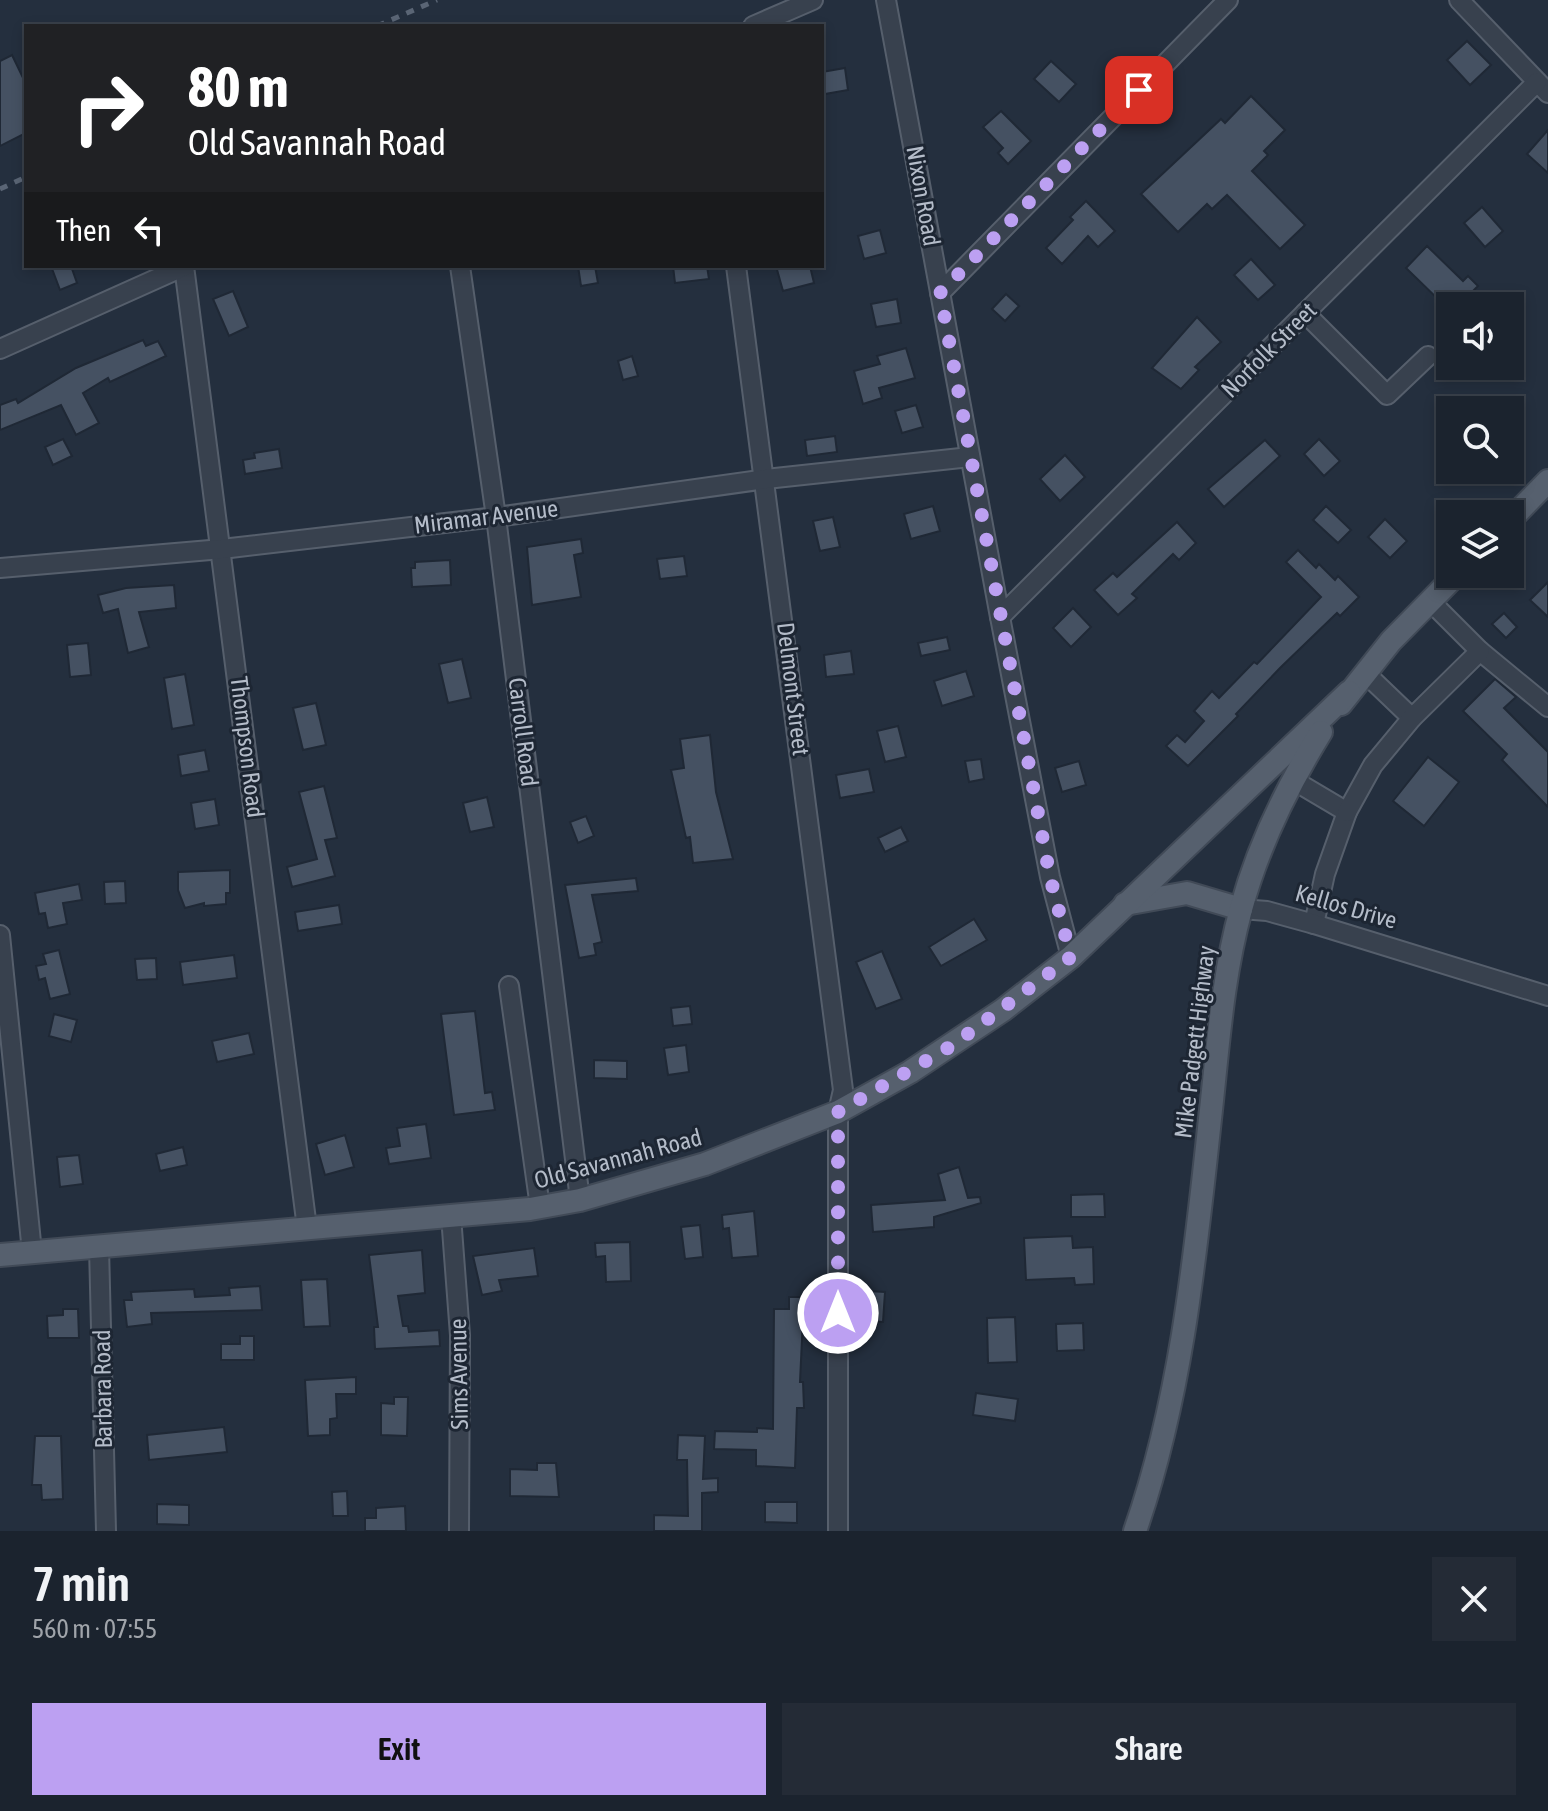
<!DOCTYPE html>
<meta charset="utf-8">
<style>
body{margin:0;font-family:"Asap Condensed",sans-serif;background:#242b36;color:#f1f3f6;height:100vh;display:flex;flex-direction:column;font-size:30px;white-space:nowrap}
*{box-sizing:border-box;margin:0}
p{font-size:26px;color:#a0a4aa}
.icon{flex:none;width:44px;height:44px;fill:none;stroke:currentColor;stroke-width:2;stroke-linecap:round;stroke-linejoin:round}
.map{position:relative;height:1531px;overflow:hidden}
.side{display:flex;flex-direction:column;background:#1b232e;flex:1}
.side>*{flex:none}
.guide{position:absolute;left:24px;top:24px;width:800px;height:244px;border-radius:0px;box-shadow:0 4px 12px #0003,0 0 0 2px #39404a;background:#202124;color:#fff;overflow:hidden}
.fabs{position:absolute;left:1436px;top:292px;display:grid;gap:16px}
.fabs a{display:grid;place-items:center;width:88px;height:88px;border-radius:0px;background:#1b232e;box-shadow:0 4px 12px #0003,0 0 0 2px #39404a;font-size:40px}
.pin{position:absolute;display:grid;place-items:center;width:68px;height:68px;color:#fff;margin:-34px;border-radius:16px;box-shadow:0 4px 12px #0006}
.me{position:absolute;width:88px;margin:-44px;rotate:0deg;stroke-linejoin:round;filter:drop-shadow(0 0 6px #0008)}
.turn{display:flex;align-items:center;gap:28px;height:168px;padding:0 32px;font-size:36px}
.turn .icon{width:104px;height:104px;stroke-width:2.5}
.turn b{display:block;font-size:56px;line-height:68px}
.then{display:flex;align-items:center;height:76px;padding:0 32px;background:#0003;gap:16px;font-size:30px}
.round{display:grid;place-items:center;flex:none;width:84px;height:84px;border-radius:0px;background:#242b36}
.headline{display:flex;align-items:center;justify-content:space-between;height:136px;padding:0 32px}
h1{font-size:48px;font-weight:600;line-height:60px}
.cta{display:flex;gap:16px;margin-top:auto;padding:16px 32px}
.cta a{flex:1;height:92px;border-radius:0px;background:#bca0f2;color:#111;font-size:32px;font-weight:600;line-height:92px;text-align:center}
.cta a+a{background:#242b36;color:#f1f3f6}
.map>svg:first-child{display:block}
</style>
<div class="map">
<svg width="1548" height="1531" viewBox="0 0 1548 1531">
<rect width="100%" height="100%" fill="#242f3e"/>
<!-- building -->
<g fill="#455162" stroke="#1f2835" stroke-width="2">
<path d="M1467 41 1491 65 1470 85 1447 60Z"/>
<path d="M12 55 26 84V133L0 146V61Z"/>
<path d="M1051 61 1076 84 1059 102 1034 79Z"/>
<path d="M845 68 848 90 825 94 822 72Z"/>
<path d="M1251 96 1285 130 1264 151 1268 155 1252 171 1305 225 1280 249 1227 195 1212 209 1207 204 1178 232 1141 194 1221 119 1225 123Z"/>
<path d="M1001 111 1031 141 1008 164 998 153 1003 148 983 127Z"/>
<path d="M1548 130V173L1527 154Z"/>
<path d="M1086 201 1115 231 1098 247 1088 236 1062 264 1046 248 1073 220 1070 217Z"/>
<path d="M1482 207 1503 231 1485 247 1464 223Z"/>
<path d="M880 230 886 253 864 259 858 236Z"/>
<path d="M1427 246 1463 281 1468 276 1478 286 1458 306H1445L1406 268Z"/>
<path d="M1251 259 1275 285 1258 300 1234 275Z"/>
<path d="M51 266H71L77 283 60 290Z"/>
<path d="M578 266H595L598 283 581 286Z"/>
<path d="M673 266H707L709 279 675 283Z"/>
<path d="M776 266H810L814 283 783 291Z"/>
<path d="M233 291 248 327 229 336 213 299Z"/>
<path d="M1006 294 1019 306 1005 321 992 309Z"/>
<path d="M897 299 901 323 876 327 871 304Z"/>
<path d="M1197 317 1221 342 1195 367 1199 370 1181 389 1152 368Z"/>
<path d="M143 340 146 346 158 341 166 356 110 382 108 378 83 393 99 423 76 435 61 405 0 430V405L16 399 18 403 76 368Z"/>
<path d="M906 348 915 378 879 388 882 398 863 404 854 371 880 364 877 356Z"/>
<path d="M632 356 638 376 623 380 618 361Z"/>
<path d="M916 405 923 427 902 433 895 411Z"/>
<path d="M835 436 837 452 807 456 805 440Z"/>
<path d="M63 439 72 456 53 465 45 447Z"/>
<path d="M1319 439 1340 461 1324 476 1304 454Z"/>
<path d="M1265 440 1280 456 1224 507 1208 489Z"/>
<path d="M279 449 282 468 245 474 243 460 255 458 254 453Z"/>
<path d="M1065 455 1085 477 1060 501 1040 479Z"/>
<path d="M933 506 940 531 911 539 904 514Z"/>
<path d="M1326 506 1351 530 1338 543 1313 520Z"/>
<path d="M833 517 840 547 820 551 813 521Z"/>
<path d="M1385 519 1407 541 1390 558 1368 537Z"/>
<path d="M1177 522 1196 543 1179 560 1173 554 1132 594 1137 598 1118 615 1094 590 1113 573 1117 577Z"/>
<path d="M581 539 583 553 574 555 581 597 532 605 527 547Z"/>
<path d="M1298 550 1316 568 1319 564 1335 580 1338 576 1359 597 1340 616 1337 613 1280 668 1236 714 1238 716 1188 766 1166 746 1177 735 1185 742 1204 721 1194 711 1212 691 1219 698 1254 662 1257 664 1321 597 1286 562Z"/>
<path d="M684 556 687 576 660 579 657 559Z"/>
<path d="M450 560 451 585 412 587 411 568H415V562Z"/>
<path d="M1548 582V617L1530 600Z"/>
<path d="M174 585 176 608 139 612 149 647 128 653 118 609 103 613 98 595 126 588Z"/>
<path d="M1073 608 1091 627 1071 647 1053 628Z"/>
<path d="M1504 613 1517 627 1506 638 1492 624Z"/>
<path d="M947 637 950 650 921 656 918 643Z"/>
<path d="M88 643 91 675 70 677 67 645Z"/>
<path d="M851 651 854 674 826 677 824 655Z"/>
<path d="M462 659 471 698 448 703 439 664Z"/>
<path d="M966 671 974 696 942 706 934 681Z"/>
<path d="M185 674 194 725 172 729 164 678Z"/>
<path d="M1495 679 1516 697 1504 708 1548 752V807L1502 760 1507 754 1463 711Z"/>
<path d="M316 703 326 745 303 750 293 708Z"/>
<path d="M898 726 906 757 885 762 877 731Z"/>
<path d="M710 735 716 792 733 859 693 863 690 837 686 838 671 770 684 768 680 739Z"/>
<path d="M205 750 209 771 181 776 178 755Z"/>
<path d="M1428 757 1459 782 1424 826 1393 801Z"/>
<path d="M981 759 984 779 969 782 965 761Z"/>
<path d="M1079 761 1086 785 1062 792 1055 768Z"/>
<path d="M869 769 874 792 840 798 836 775Z"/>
<path d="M324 786 337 838 325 840 335 876 292 887 287 867 317 859 299 792Z"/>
<path d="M487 797 494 827 470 832 463 803Z"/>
<path d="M215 799 219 825 195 829 191 803Z"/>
<path d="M586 816 594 836 578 843 570 822Z"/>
<path d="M901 827 908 841 885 852 878 838Z"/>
<path d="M230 870V893H226V904L204 906V903L185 908 178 890V872Z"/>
<path d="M636 878 638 891 592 895 602 942 594 944 596 955 579 958 565 885Z"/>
<path d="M125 881 126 903 105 904 104 882Z"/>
<path d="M79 884 82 900 63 903 67 924 48 928 45 913 39 914 35 893Z"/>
<path d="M339 905 342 924 298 931 295 912Z"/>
<path d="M974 919 987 940 941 966 929 947Z"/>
<path d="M59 950 70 994 50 999 45 978 39 980 36 966 46 964 43 954Z"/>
<path d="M882 951 902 999 876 1009 856 962Z"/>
<path d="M234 955 237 978 183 985 180 962Z"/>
<path d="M156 958 157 979 137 980 135 959Z"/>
<path d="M690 1006 692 1024 673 1026 671 1008Z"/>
<path d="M475 1011 485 1093 492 1092 495 1110 454 1115 441 1014Z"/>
<path d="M54 1014 77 1020 71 1042 49 1036Z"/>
<path d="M249 1033 254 1054 217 1062 212 1041Z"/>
<path d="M686 1045 689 1072 668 1075 664 1048Z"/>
<path d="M594 1060 627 1061V1079L594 1078Z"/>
<path d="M426 1124 431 1158 389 1164 386 1148 400 1146 397 1128Z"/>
<path d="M345 1135 354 1167 325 1175 316 1144Z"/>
<path d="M183 1147 187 1165 160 1171 156 1154Z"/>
<path d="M79 1155 83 1184 60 1187 57 1157Z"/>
<path d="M959 1167 968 1198 980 1197 981 1203 934 1217V1227L873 1232 871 1205 945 1200 938 1174Z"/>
<path d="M1104 1194 1105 1217H1071V1195Z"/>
<path d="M754 1211 758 1256 732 1258 729 1228 723 1229 722 1215Z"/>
<path d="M700 1225 703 1257 685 1259 681 1227Z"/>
<path d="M1072 1236 1073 1248 1093 1247 1094 1284 1075 1285 1074 1278 1026 1280 1024 1238Z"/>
<path d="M630 1242 631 1281 606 1282 605 1256 596 1257 595 1243Z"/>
<path d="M534 1248 538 1276 499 1280 502 1291 482 1295 473 1256Z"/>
<path d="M422 1250 425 1293 398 1296 403 1326H408L409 1332 439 1330 440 1346 375 1349 374 1327H378L369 1255Z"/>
<path d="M327 1279 330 1326 304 1327 301 1280Z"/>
<path d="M260 1286 262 1310 151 1313 152 1324 127 1327 124 1300H132L131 1292 194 1289 195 1297 230 1295 229 1288Z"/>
<path d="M869 1291 885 1292 883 1322 866 1321Z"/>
<path d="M789 1297H804L800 1382H803L804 1408H797L795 1468 756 1466V1450L714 1449 715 1431 757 1432V1428L773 1429 774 1309H789Z"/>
<path d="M63 1309H78L79 1338H48L47 1316 63 1315Z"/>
<path d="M1015 1317 1017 1362 988 1363 987 1318Z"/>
<path d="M1083 1323 1084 1350 1057 1351 1056 1324Z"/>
<path d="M240 1336H254V1360H221V1344H240Z"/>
<path d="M356 1377V1394H336L337 1418 330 1419V1435L308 1436 305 1380Z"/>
<path d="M976 1393 1018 1399 1015 1421 973 1415Z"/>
<path d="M394 1397H408L407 1436 381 1435V1403L394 1404Z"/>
<path d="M224 1427 227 1452 149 1460 147 1435Z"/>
<path d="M678 1435 705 1436 703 1479 718 1478V1492L702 1493V1531H654V1515L688 1516 687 1460H677Z"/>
<path d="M35 1436H61L63 1499 42 1500 41 1485H32Z"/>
<path d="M537 1463H556L559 1497 510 1496V1469L537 1470Z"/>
<path d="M347 1491 348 1516H333L332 1492Z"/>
<path d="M765 1502H797V1523L765 1522Z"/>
<path d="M157 1504 189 1505V1525L157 1524Z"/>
<path d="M405 1506 406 1531H365V1518H376V1508Z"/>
</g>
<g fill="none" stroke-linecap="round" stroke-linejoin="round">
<!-- minor casing -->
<g stroke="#565f6c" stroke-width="22">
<g id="minor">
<path d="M886 0 1000 617 1050 877 1071 957"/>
<path d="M1459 0 1548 93"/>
<path d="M753 26 813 0"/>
<path d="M184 266 307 1228"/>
<path d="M460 266 496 517 580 1200"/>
<path d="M736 266 843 1090 838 1112V1531"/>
<path d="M940 293 1228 0"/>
<path d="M1305 313 1387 395 1428 356"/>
<path d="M0 349 185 266"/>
<path d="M0 568 222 549 496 517 766 479 970 457"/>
<path d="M1000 617 1537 82"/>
<path d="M1480 651 1548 707"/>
<path d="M1365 673 1412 718"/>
<path d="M1293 780 1347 812 1325 874 1314 924"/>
<path d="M1347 812 1373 765 1412 718 1480 651 1430 601"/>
<path d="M1241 909 1267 911 1314 924 1548 996"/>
<path d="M0 935 32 1252"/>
<path d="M509 986 540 1207"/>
<path d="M451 1216 460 1335 459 1531"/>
<path d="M99 1247 106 1531"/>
</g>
</g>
<!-- major casing -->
<g stroke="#414a57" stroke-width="26">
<g id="major">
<path d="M1510 520 1548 481"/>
<path d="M1341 704 1391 641 1457 574"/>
<path d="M1125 904 1187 893 1241 909"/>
<path d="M0 1255 530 1209 580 1200 705 1164 838 1112 910 1072 1003 1010 1071 957 1349 692"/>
<path d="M1135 1531C1181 1399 1195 1258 1210 1119 1218 1048 1222 978 1241 909 1258 846 1287 787 1321 732"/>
</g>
</g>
<!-- minor -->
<use href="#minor" stroke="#38414e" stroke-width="18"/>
<!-- major -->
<use href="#major" stroke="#56606e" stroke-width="22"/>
<!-- rail -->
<g stroke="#5a6575" stroke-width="5" stroke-dasharray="8 8" stroke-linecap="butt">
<path d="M377 26 437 0"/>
<path d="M0 189 26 177"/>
</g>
</g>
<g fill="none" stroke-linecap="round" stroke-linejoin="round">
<!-- route -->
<path stroke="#bca0f2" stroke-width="14" stroke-dasharray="0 25.2" d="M838 1313V1112L953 1045 1071 957 1050 877 940 293 1139 90"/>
</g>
<g text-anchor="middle" stroke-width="6" stroke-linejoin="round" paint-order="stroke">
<!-- street labels -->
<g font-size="24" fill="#b4bcc9" stroke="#1d2633">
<text transform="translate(923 196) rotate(80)" y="8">Nixon Road</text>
<text transform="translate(1269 350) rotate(-45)" y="8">Norfolk Street</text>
<text transform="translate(486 517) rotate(-7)" y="8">Miramar Avenue</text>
<text transform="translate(793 689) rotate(83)" y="8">Delmont Street</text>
<text transform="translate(523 732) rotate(83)" y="8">Carroll Road</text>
<text transform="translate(247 747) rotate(83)" y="8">Thompson Road</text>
<text transform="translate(1346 907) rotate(16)" y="8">Kellos Drive</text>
<text transform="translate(1195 1042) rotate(-83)" y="8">Mike Padgett Highway</text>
<text transform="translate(618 1159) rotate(-15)" y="8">Old Savannah Road</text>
<text transform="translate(459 1374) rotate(-91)" y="8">Sims Avenue</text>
<text transform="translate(103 1389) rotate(-91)" y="8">Barbara Road</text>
</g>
</g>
</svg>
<div class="fabs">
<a><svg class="icon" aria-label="sound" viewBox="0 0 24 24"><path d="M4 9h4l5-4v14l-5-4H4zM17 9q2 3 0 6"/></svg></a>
<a><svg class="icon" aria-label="search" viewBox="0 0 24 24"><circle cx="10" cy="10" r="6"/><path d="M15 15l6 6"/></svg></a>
<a><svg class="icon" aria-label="layers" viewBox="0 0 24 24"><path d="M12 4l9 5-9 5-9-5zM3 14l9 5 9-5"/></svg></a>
</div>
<div class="pin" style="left:1139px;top:90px;background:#d93025"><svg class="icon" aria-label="arrive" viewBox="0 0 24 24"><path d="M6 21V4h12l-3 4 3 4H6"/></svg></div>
<svg class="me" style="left:838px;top:1313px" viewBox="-20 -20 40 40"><circle r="17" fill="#bca0f2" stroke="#fff" stroke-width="3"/><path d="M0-11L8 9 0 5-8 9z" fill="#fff"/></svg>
<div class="guide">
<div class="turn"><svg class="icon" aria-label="right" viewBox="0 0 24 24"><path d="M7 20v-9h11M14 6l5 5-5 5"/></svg><div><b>80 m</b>Old Savannah Road</div></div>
<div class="then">Then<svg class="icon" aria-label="left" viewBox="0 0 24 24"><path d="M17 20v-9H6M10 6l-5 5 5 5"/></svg></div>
</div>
</div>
<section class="side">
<div class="headline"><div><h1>7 min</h1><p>560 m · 07:55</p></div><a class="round"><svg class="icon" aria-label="close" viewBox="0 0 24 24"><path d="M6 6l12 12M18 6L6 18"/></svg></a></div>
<div class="cta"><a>Exit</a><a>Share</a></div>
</section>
